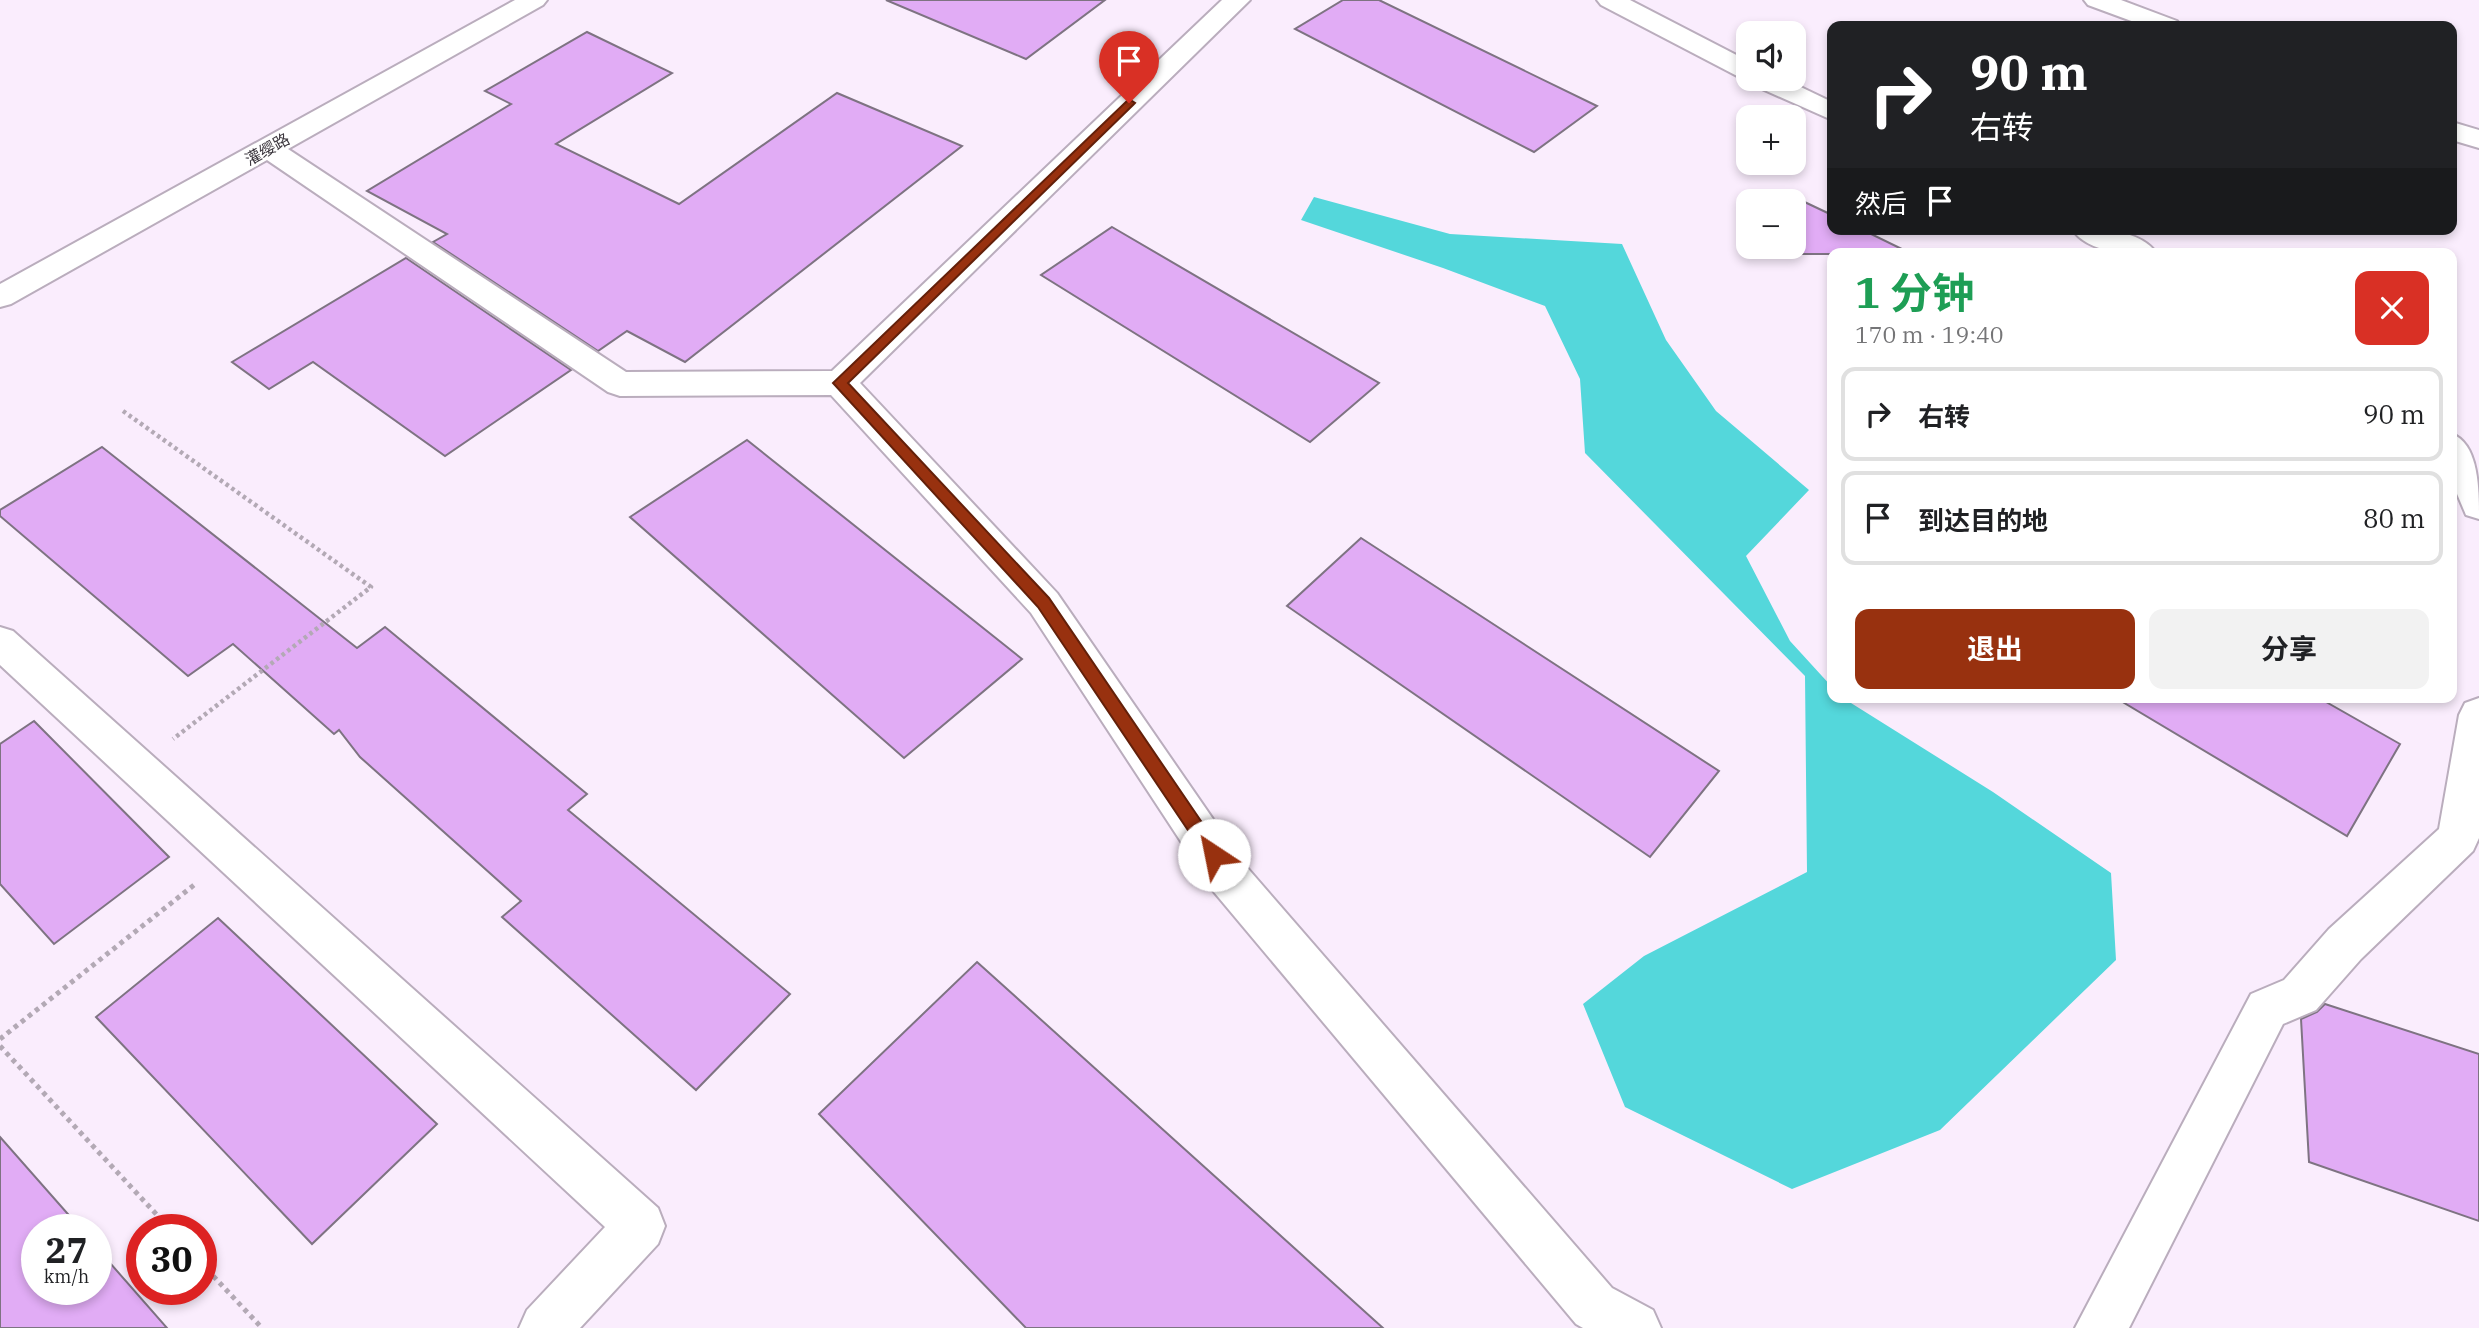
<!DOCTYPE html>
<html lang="zh">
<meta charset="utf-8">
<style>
body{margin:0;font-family:"IBM Plex Serif","Noto Sans SC",serif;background:#f2f2f2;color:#202124;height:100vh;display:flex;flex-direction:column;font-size:26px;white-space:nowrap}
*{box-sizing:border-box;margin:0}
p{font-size:23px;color:#757577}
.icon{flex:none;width:38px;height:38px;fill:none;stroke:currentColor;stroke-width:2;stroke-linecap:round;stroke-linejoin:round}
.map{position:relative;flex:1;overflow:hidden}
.details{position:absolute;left:1827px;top:248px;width:630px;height:455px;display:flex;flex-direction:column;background:#fff;border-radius:14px;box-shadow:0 4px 10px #0003}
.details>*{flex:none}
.top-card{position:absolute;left:1827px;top:21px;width:630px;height:214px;border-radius:14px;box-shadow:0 4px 10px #0003;background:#202124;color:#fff;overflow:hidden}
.fabs{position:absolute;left:1736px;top:21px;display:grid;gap:14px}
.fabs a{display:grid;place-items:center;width:70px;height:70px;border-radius:14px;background:#fff;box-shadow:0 4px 10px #0003;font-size:35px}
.speed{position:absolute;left:21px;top:1214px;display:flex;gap:14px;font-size:35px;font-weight:700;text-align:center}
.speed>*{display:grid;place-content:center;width:91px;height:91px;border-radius:50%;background:#fff;box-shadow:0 4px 10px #0003;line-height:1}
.speed small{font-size:18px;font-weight:400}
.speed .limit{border:10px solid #d22;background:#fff;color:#111}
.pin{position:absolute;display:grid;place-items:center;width:60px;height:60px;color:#fff;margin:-72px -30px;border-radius:50% 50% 50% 0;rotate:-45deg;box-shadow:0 0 7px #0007}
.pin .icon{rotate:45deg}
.me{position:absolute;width:77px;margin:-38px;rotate:326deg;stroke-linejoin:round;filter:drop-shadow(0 0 5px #0008)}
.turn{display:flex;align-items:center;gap:24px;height:147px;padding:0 28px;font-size:32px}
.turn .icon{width:91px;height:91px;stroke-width:2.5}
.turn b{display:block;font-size:49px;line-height:60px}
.then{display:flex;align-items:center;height:66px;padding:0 28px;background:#0003;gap:14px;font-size:26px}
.round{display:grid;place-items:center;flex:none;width:74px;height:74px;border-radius:14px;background:#f2f2f2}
.overview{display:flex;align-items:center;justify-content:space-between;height:119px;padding:0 28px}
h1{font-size:42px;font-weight:700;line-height:52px;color:#1e9e55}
.primary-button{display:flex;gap:14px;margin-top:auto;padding:14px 28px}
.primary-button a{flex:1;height:80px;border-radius:14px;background:#98310f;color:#fff;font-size:28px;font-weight:700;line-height:80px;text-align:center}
.primary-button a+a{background:#f2f2f2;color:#202124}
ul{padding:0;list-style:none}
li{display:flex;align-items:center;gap:21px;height:94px;margin:0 14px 10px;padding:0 14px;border:4px solid #e0e0e0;border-radius:14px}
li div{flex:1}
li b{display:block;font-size:26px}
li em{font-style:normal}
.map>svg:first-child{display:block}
</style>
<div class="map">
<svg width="2479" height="1328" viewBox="0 0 2479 1328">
<rect width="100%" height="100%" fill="#faedfd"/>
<!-- water -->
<path fill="#54d7db" d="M1314 197 1450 234 1622 244 1666 340 1716 411 1809 490 1746 556 1790 641 1832 687V698H1843L1993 792 2111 873 2116 960 1940 1130 1792 1189 1625 1107 1583 1004 1644 956 1807 872 1805 676 1585 453 1580 379 1545 306 1443 268 1301 220Z"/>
<!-- building -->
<g fill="#e1acf5" stroke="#7e7382" stroke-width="2">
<path d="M886 0H1105L1026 59Z"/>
<path d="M1343 0H1379L1597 106 1534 152 1295 29Z"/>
<path d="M587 32 672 73 556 144 679 204 837 93 962 146 685 362 627 331 598 351 433 242 447 234 367 191 511 104 485 91Z"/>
<path d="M1794 197 1832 215V229H1861L1912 254H1794Z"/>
<path d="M1112 227 1379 383 1310 442 1041 275Z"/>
<path d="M406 258 571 370 445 456 313 362 269 389 232 362Z"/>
<path d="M747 440 1022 659 904 758 630 517Z"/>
<path d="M102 447 357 648 385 627 587 794 568 810 790 994 696 1090 502 917 521 901 360 757 339 730 334 734 233 644 188 676 0 516V510Z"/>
<path d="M1361 538 1719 771 1650 857 1287 606Z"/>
<path d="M2116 698H2319L2400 744 2347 836Z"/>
<path d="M34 721 169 857 54 944 0 884V744Z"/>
<path d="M218 918 437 1124 312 1244 96 1017Z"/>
<path d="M977 962 1383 1328H1026L819 1114Z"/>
<path d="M2325 1004 2479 1054V1221L2309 1162 2301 1019 2317 1012Z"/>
<path d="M0 1137 82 1230H37V1290H96V1247L167 1328H0Z"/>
</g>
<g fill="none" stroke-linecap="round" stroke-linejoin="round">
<!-- street casing -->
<g stroke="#baadbd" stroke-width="4">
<g id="street">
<path d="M515 0H547L543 5 288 149 626 372 832 371 1222 0H1250L860 383 1057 593 1244 864 1612 1288 1653 1310 1661 1328H1583L1576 1324 1214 892 1031 613 831 395 620 396 608 392 267 160 11 304 0 307V284Z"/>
<path d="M1597 0H1630L1748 61 1749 79 1739 77 1601 5Z"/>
<path d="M1750 79H1784L1832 102V120L1753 85Z"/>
<path d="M2072 229C2098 229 2141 229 2157 254 2131 254 2088 254 2072 229Z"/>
<path d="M2452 434C2479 444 2479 490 2479 519L2466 515 2452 482Z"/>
<path d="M0 627 13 631 658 1208 665 1226 658 1244 580 1328H519L527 1310 605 1227 0 665Z"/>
<path d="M2479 698V838L2473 851 2361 959 2316 1010 2283 1024 2129 1328H2075L2251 994 2284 980 2329 929 2439 829 2459 715 2465 703Z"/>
</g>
</g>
<!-- secondary casing -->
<g stroke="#baadbd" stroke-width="4">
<g id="secondary">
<path d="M2084 0H2121L2177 21 2181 26H2145L2088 5Z"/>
<path d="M2452 122 2479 130V148L2452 140Z"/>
</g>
</g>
<!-- path-far1 -->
<path stroke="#b3a9b5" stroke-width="4.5" stroke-dasharray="3.5 3.5" stroke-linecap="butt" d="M123 411 371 587 173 739"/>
<!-- path -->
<g stroke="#b3a9b5" stroke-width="5" stroke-dasharray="4.5 4.5" stroke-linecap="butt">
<path d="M0 1039 194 885"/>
<path d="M0 1046 171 1230"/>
<path d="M201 1263 262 1328"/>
</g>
<!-- street -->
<use href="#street" fill="#fff" fill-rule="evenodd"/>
<!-- secondary -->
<use href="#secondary" fill="#fff" fill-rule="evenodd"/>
</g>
<!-- route -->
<path fill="#98310f" stroke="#63200a" stroke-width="2" d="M1129 99 1135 103 1133 105 848 383 1049 598 1220 849 1223 855 1220 860 1214 863 1208 860 1038 607 833 383Z"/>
<g text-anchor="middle" stroke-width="5" stroke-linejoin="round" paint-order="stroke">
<!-- far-street labels -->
<g font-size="16" fill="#3d383f" stroke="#fff">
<text transform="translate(267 149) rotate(-29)" y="6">灌缨路</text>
</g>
</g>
</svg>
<div class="fabs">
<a><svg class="icon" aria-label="sound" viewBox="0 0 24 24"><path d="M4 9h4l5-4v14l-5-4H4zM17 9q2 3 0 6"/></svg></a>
<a>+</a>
<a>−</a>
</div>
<div class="speed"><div>27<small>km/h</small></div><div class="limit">30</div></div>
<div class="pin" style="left:1129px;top:103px;background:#d93025"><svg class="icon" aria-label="arrive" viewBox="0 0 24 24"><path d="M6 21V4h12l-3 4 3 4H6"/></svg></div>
<svg class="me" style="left:1214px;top:855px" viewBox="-20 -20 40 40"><circle r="19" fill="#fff"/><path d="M0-13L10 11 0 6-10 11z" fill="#98310f"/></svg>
<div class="top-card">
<div class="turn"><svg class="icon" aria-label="right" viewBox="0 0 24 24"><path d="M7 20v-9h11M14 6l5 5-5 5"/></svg><div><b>90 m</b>右转</div></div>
<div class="then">然后<svg class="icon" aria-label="arrive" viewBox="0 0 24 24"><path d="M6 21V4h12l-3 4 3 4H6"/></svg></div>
</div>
<section class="details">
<div class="overview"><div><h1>1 分钟</h1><p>170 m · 19:40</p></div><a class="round" style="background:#d93025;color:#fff"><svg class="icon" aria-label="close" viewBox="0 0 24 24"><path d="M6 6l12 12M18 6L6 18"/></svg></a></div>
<ul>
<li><svg class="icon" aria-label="right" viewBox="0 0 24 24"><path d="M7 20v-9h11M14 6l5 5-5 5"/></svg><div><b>右转</b></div><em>90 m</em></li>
<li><svg class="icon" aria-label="arrive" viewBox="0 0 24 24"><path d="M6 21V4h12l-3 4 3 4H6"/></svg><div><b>到达目的地</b></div><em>80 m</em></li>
</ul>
<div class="primary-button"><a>退出</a><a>分享</a></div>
</section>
</div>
